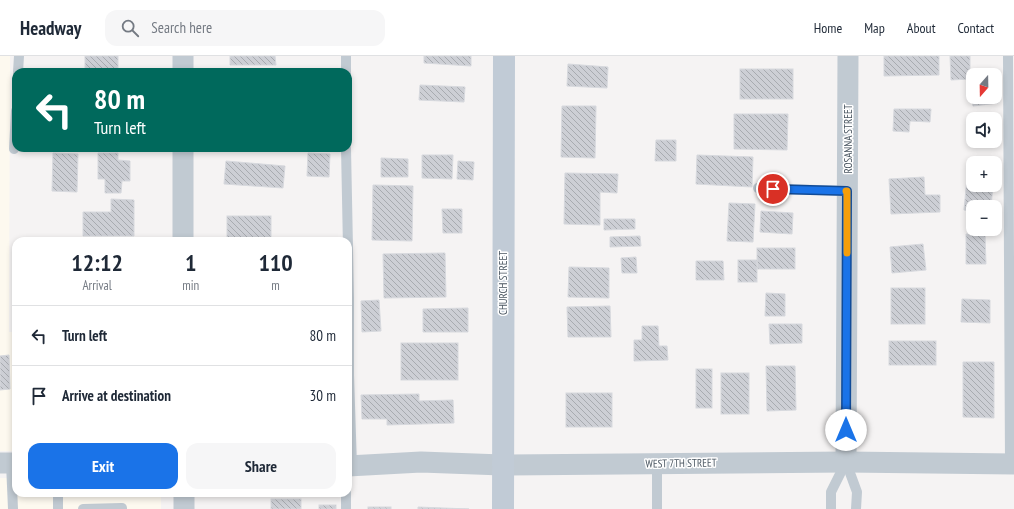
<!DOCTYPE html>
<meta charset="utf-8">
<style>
body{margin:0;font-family:"PT Sans Narrow",sans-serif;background:#f6f6f7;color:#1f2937;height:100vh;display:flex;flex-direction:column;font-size:15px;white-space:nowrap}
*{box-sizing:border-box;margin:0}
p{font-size:13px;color:#747a83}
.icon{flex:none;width:22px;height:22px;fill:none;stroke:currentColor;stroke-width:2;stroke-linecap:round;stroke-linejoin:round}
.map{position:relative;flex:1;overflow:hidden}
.details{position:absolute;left:12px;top:181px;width:340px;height:260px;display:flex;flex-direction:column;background:#fff;border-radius:12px;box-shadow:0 2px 6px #0003}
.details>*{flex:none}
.guide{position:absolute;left:12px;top:12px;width:340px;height:84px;border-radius:12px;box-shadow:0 2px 6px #0003;background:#00695c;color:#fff;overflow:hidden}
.needle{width:26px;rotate:200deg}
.fabs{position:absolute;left:966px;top:12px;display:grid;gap:8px}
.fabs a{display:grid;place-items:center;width:36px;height:36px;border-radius:8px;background:#fff;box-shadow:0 2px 6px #0003;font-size:20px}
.pin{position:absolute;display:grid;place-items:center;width:34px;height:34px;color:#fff;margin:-17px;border:2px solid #fff;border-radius:50%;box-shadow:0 1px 4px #0007}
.me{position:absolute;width:44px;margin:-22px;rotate:0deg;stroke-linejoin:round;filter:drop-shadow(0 0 3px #0008)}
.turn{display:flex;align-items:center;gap:14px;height:84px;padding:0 16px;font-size:18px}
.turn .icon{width:52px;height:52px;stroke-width:2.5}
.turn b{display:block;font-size:28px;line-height:34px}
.eta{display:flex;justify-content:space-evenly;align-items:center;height:68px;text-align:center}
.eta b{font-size:24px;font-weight:700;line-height:28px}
.primary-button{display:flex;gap:8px;margin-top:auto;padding:8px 16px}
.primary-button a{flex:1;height:46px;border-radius:12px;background:#1a73e8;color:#fff;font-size:16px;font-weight:700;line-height:46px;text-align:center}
.primary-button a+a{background:#f6f6f7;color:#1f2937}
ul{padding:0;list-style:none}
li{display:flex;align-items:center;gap:12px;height:60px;padding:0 16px;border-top:1px solid #e0e1e3}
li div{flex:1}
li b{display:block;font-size:15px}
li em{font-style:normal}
header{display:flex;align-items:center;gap:24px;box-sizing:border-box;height:56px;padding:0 20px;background:#fff;border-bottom:1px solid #e0e1e3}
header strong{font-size:19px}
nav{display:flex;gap:22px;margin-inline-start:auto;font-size:14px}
.search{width:280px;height:36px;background:#f6f6f7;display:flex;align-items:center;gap:10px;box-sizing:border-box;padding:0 14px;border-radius:12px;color:#747a83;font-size:15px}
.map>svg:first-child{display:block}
</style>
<header>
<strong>Headway</strong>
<div class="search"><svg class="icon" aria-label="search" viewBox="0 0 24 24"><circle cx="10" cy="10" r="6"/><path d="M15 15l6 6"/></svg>Search here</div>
<nav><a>Home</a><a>Map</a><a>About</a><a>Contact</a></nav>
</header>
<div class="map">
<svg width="1014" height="453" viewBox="0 0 1014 453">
<defs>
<pattern id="building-back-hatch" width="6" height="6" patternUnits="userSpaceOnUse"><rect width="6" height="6" fill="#cdcfd5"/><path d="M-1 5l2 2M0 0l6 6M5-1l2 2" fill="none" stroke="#a8abb0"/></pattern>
</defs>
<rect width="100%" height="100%" fill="#f5f3f3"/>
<!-- commercial -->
<g fill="#fdf9ef">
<path d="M0 0H10L9 276H16V395H0Z"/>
<path d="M0 422H16V437H161V453H0Z"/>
</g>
<!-- building -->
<g fill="url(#building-back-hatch)" stroke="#d7d9de">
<rect x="85" y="0" width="33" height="16"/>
<path d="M230 0H275L276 9H230Z"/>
<path d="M424 0H471V10L424 7Z"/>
<path d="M884 0H939V19L884 20Z"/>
<path d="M950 0H970V23L951 24Z"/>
<path d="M568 8 608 11 607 32 567 30Z"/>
<rect x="740" y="13" width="53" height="30"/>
<path d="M420 29 465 31 464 46 419 44Z"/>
<path d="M995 34H997L998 47 973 50 971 36H973V41H995Z"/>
<path d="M562 50H596L595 102 561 101Z"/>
<path d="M894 53H931L930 66 910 65 909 76 893 75Z"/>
<path d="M734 58H788L787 94 734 93Z"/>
<path d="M656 84H676V105H655Z"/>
<path d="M53 97 78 98 77 136 52 135Z"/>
<path d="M98 97H118V104L130 105V125H122L121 137H105V123H98Z"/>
<path d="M308 97 330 98 329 121 307 120Z"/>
<path d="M422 99H453L452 123 422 122Z"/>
<path d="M697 99 753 101 752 131 696 128Z"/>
<path d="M381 102 408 103V121H381Z"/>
<path d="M226 105 285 110 283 132 224 128Z"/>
<path d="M458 105 474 106 473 124 457 123Z"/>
<path d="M565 117 618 118 617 137 600 136V169L564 168Z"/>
<path d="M924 121 925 139H940V156L891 158 889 123Z"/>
<path d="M967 121H973V129H993L991 151H973V155L964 154Z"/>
<path d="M373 129 413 130 412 185 372 184Z"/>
<path d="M111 143 134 144V180H83V156H111Z"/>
<path d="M729 147 755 148 753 186 727 185Z"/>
<path d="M442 153H462V177H443Z"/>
<path d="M761 155 793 157 792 178 760 176Z"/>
<rect x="227" y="160" width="44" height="25"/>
<path d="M604 163H635V173L604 174Z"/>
<path d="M966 178H985L986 208H966Z"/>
<path d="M640 180 641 190 610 191V181Z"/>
<path d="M923 188 926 214 892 217 890 191Z"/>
<rect x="757" y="192" width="38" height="21"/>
<path d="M445 197 446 241 384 242 383 198Z"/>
<path d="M636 201 637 217H622L621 202Z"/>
<rect x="738" y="204" width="19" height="22"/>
<path d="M696 205H723L724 224H696Z"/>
<path d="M569 211 609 212V242L568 241Z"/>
<rect x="891" y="232" width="34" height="36"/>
<path d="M766 237 785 238V260H765Z"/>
<path d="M962 243 990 244V267L961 266Z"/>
<path d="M379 244 381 275 362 276 361 245Z"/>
<path d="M610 250 611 281H568L567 251Z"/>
<path d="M468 252V276H423V253Z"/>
<path d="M769 268H802V287L770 288Z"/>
<path d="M642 270H658L659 290H667L668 304 634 305V284H642Z"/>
<rect x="889" y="285" width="47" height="24"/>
<rect x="401" y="287" width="57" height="37"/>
<path d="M9 299 10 333 0 334V300Z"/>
<path d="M963 306H994V362L963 361Z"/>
<path d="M766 310H795L796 354 767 355Z"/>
<rect x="696" y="313" width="16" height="39"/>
<rect x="721" y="317" width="28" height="41"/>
<rect x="566" y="337" width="46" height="34"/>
<path d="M419 338V345L453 344 454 367 387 369V363H362L361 339Z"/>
<rect x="271" y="443" width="30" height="10"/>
<rect x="319" y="449" width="17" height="4"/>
<rect x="368" y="451" width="23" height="2"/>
<path d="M418 451 469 453H418Z"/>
</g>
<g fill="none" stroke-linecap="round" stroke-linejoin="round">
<!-- lane -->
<g stroke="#c1cad2" stroke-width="10">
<path d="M1008 0 1010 408"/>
<path d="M18 16 19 0"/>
<path d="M346 16V0"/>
<path d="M346 92 349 242V319L352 410"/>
<path d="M14 93 16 55"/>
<path d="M758 132 847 135"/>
<path d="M846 406 857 436 856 453"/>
<path d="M11 407 13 453"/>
<path d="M346 437V453"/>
<path d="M58 453V437"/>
<path d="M83 453 122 452V453"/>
<path d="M657 453V408"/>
<path d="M831 453V436L846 406"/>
</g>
<!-- street -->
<g stroke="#c1cad2" stroke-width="21">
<path d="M183 0V16"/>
<path d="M183 92V185"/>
<path d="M846 406 848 0"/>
<path d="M0 407H16"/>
<path d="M348 410 421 406 502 409 846 406 1014 408"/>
<path d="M184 453V437"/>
</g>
<!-- secondary -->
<path stroke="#c1cbd6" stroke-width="22" d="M503 453 504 0"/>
</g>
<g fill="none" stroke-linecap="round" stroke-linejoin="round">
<!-- route casing -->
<g stroke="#114b97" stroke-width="10">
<path id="route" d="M773 133 847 135 846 374"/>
</g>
<!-- route -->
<use href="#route" stroke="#1a73e8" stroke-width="7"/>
<!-- slow -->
<path stroke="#f59e0b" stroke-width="7" d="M846 135H847V197"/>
</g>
<g text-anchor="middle" stroke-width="3" stroke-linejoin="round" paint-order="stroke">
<!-- street labels -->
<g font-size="11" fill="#4a5661" stroke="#fff">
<text transform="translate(848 83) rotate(-90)" y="4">ROSANNA STREET</text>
<text transform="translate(503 227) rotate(-90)" y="4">CHURCH STREET</text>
<text transform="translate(681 407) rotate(-1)" y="4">WEST 7TH STREET</text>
</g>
</g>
</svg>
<div class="fabs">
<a><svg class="needle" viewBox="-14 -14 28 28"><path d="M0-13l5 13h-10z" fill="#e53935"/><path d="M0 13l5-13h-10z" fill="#747a83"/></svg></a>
<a><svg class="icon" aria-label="sound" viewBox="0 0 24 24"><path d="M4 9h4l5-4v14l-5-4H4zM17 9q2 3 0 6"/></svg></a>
<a>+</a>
<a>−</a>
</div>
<div class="pin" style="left:773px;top:133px;background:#d93025"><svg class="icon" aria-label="arrive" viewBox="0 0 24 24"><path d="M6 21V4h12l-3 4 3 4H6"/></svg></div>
<svg class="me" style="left:846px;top:374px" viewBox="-20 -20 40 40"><circle r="19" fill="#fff"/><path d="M0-13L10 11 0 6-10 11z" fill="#1a73e8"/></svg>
<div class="guide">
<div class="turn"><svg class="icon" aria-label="left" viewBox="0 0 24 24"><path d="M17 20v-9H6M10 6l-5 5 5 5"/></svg><div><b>80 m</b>Turn left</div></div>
</div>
<section class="details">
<div class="eta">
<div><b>12:12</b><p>Arrival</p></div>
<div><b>1</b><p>min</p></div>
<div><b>110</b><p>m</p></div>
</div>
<ul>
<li><svg class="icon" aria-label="left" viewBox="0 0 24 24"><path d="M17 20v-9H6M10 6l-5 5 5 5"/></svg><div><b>Turn left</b></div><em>80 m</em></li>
<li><svg class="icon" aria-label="arrive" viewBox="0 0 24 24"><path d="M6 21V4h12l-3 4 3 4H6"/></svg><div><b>Arrive at destination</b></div><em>30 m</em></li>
</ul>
<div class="primary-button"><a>Exit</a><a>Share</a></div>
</section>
</div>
